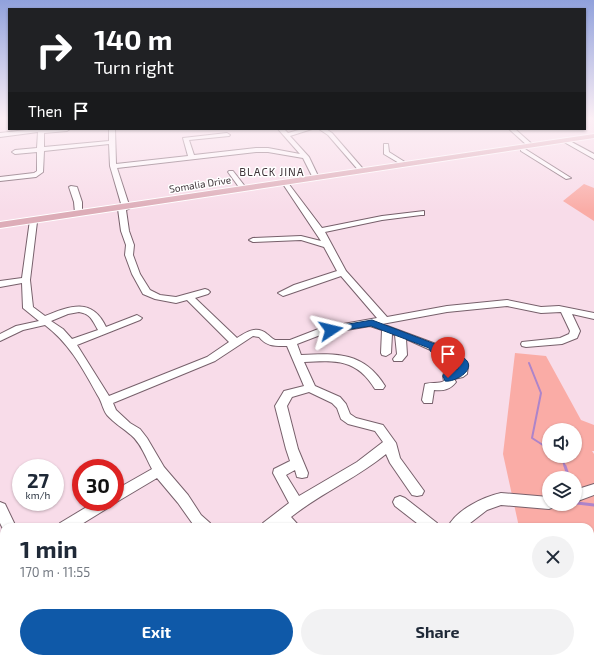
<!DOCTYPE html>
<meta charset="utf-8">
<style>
body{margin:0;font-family:"Exo 2",sans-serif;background:#f2f2f3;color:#1f2937;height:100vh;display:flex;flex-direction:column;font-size:15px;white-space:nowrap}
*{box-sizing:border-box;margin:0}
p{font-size:13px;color:#747a83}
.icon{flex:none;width:22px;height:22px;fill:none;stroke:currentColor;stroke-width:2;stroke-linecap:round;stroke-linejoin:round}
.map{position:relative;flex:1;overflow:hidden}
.sheet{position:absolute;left:0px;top:523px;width:594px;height:140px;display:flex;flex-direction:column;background:#fff;border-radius:12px 12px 0 0;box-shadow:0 1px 3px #0004}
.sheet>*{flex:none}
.guide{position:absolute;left:8px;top:8px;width:578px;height:122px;border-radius:0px;box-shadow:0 1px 3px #0004;background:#202124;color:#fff;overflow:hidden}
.buttons{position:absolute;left:542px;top:423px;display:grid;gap:8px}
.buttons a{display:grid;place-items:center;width:40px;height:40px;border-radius:50%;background:#fff;box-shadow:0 1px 3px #0004;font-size:20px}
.speed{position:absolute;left:12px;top:459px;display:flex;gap:8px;font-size:20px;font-weight:700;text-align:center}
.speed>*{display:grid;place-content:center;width:52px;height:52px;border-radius:50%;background:#fff;box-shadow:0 1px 3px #0004;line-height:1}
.speed small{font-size:10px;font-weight:400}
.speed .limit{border:6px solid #d22;background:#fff;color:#111}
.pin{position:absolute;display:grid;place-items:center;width:34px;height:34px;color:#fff;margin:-41px -17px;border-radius:50% 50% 50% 0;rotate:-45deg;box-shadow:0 0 4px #0007}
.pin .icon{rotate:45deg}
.me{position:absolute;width:44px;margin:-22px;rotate:80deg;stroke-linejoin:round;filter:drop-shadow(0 0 3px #0008)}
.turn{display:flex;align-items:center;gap:14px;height:84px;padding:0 20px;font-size:18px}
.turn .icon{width:52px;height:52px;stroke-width:2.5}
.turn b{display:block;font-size:28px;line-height:34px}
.then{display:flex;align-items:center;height:38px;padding:0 20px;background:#0003;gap:8px;font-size:15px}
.round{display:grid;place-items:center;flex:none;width:42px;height:42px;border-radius:21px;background:#f2f2f3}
.headline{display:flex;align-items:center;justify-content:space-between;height:68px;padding:0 20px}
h1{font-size:24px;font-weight:700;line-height:30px}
.action{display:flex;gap:8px;margin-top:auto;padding:8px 20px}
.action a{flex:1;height:46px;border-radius:24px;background:#0f59a8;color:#fff;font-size:16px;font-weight:700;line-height:46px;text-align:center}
.action a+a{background:#f2f2f3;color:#1f2937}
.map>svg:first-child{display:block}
</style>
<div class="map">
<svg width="594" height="663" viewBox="0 0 594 663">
<rect width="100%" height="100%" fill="#f8dce9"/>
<!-- green -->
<g fill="#faaca6" fill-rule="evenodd">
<path d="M584 184 594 188V221L563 201Z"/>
<path d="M515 353 546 356 581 420 594 425V451H592L594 454V663H491L492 659H590V527H519L503 454ZM549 430H575V456H549ZM549 478H575V504H549Z"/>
</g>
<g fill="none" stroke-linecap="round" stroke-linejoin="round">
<!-- stream-far1 -->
<g stroke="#ad84ca" stroke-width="2">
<path d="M529 363 541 393 532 438 549 449"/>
<path d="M559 456 562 458 565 467"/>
</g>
<!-- stream -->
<g stroke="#ad84ca" stroke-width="3">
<path d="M565 466 569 478"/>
<path d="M575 496 577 503 594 505"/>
</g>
<!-- minor casing -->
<g stroke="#77606b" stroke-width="2">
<g id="minor">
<path d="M35 129H70L67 131 44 133V147L109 141V129H115L116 164 188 156 183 138 227 133 230 135 229 136 189 140 194 155 256 148H268L300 154 278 129H284L288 133 302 129H312L290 136 309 157 319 178 316 180 313 178 303 158 268 152H256L117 168 130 208 126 210 129 231 134 245 133 255 140 274 150 290 160 295 176 297 205 289 208 290 210 292 208 294 195 298 237 338C246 332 257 325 267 334 270 336 271 338 275 340H290L321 328 377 318 341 276 286 295 283 296 278 293 294 285 337 271 324 247 301 240 253 242 249 240 253 238 301 236 321 241 283 184 286 182 288 183 322 228 382 216 424 211V215H421L382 220 325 232 346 271 387 317 447 306 507 300 541 307 559 306 594 313V319L572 314 580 331 577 338 562 344 526 347 522 346 521 344 522 342 560 338 569 334 570 331 561 312 541 313 507 306 447 312 382 324 436 344 444 350 460 355 468 365 467 374 463 377 454 379 456 382C450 390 443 391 434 390L432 403H424L422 400 425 384C431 382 439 384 444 381L443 376 444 373 458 370 457 365 453 360 406 339 407 355 402 361H394L393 359 397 354 395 335 392 334 391 353 386 356 382 355 381 353 382 330 370 326 323 334 297 344 301 355C337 353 364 352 385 386L383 389H375C357 359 336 360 304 362L315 386 340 397 346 404 350 414 356 418 383 425 396 443 400 458 424 491 422 495 417 496 412 495 390 463 386 454C357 478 321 493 291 517L300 527H283L281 525 279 527H261L263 523 289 503 273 473 274 469 290 461 286 449 275 406 284 391 304 386 287 346C276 346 267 347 259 337L253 336 215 361 113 403 116 410 130 423 140 429 147 438 164 467 188 495 201 515 210 523 212 527H195L178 503 157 478 115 503 113 502H115V490L152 469C146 458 141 443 131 435 123 428 114 423 107 415 103 410 102 402 98 396 83 369 70 344 45 325L23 330 0 341V334L16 326 39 321 23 308 22 283 0 287V281L22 278 30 220H33L37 222 30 280 33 307 45 316C70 306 92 297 106 327L137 315 142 318 140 320 77 345 109 396 207 357 229 342 187 300 176 303 155 299 143 294 132 274 125 255 126 245 121 231 118 209 122 207 110 166 109 144 44 151 43 172 36 177 0 181V177L34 173 37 171V152L15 154 12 152 15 150 37 148 38 132 0 137V133ZM79 312C91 314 92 320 98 330L72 339 63 329 51 321 68 314ZM309 392 332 403 337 408 341 419 348 424 375 431 383 442 357 462 299 496 286 475 295 470 297 477 302 478 307 477 308 473 298 449 287 406 292 397Z"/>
<path d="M319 129H326L332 133 364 170V172H360L328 135Z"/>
<path d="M509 129H515L533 145V147H529Z"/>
<path d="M566 139 594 154V159L564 142 563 141Z"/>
<path d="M384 144H388L389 152 408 164V166H404L384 154Z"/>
<path d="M521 149H525L571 178 566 179 521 151Z"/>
<path d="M229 171H233L247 189 245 190H241L228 172Z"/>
<path d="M71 186 77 187 82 202V215H79L75 213 74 202 69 187Z"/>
<path d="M594 484V495L575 502V490Z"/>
<path d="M501 493 549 497V504H555L554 507 549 509 501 505 487 510 465 527H448C456 510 483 497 501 493Z"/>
<path d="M400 496 405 498 437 523 439 527H422L395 506 393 502 395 498Z"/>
<path d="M0 502 5 504 16 527H4V531L0 523Z"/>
<path d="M95 502H113L111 506 77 527H58L60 523Z"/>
<path d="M4 562V576L0 578V564Z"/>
<path d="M70 659H90L89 663H69Z"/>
<path d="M289 659H307L306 663H288Z"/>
</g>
</g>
<!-- major casing -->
<g stroke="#fff" stroke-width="2">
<path id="major" d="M594 134V138L0 228V222Z"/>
</g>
<!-- minor -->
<use href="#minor" fill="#fff" fill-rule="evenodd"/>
<!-- major -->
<use href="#major" fill="#ddadb8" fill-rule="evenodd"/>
</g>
<!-- sky -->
<linearGradient id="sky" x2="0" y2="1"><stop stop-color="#90a1dc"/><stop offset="0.56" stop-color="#fceff5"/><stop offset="1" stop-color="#fceff5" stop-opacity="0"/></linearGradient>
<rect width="594" height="211" fill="url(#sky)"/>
<!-- route -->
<path fill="#0f59a8" stroke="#0a3a6d" d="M372 320 435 344 438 348C446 351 457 353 464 358 479 369 454 383 445 381L443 376 444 374 458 369V363L431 352 429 348 371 326 331 332 326 330 331 327Z"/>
<g text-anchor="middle" stroke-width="3" stroke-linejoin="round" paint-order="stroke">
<!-- far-street labels -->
<g font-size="10" fill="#3f3439" stroke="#fff">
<text transform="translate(200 184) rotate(-9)" y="4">Somalia Drive</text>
</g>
<!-- far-neighbourhood labels -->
<g font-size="11" letter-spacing="1" fill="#3f3439" stroke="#fff">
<text x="272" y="176">BLACK JINA</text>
</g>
</g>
</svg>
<div class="buttons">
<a><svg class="icon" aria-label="sound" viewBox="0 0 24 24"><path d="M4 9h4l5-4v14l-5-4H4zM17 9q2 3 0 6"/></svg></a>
<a><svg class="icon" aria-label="layers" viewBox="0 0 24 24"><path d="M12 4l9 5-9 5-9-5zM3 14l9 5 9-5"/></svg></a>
</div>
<div class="speed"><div>27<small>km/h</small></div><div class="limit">30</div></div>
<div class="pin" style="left:448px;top:378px;background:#d93025"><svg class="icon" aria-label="arrive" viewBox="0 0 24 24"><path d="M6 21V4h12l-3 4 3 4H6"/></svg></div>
<svg class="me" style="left:331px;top:330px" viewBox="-20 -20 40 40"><path d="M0-17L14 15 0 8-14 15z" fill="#0f59a8" stroke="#fff" stroke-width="4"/></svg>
<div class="guide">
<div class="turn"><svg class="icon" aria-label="right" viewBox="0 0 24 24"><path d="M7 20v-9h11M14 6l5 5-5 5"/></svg><div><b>140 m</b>Turn right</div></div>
<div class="then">Then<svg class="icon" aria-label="arrive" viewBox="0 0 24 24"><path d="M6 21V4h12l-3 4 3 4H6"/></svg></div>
</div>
<section class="sheet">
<div class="headline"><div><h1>1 min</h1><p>170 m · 11:55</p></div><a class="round"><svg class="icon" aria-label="close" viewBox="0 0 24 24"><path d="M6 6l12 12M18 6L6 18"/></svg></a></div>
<div class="action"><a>Exit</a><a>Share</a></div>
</section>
</div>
